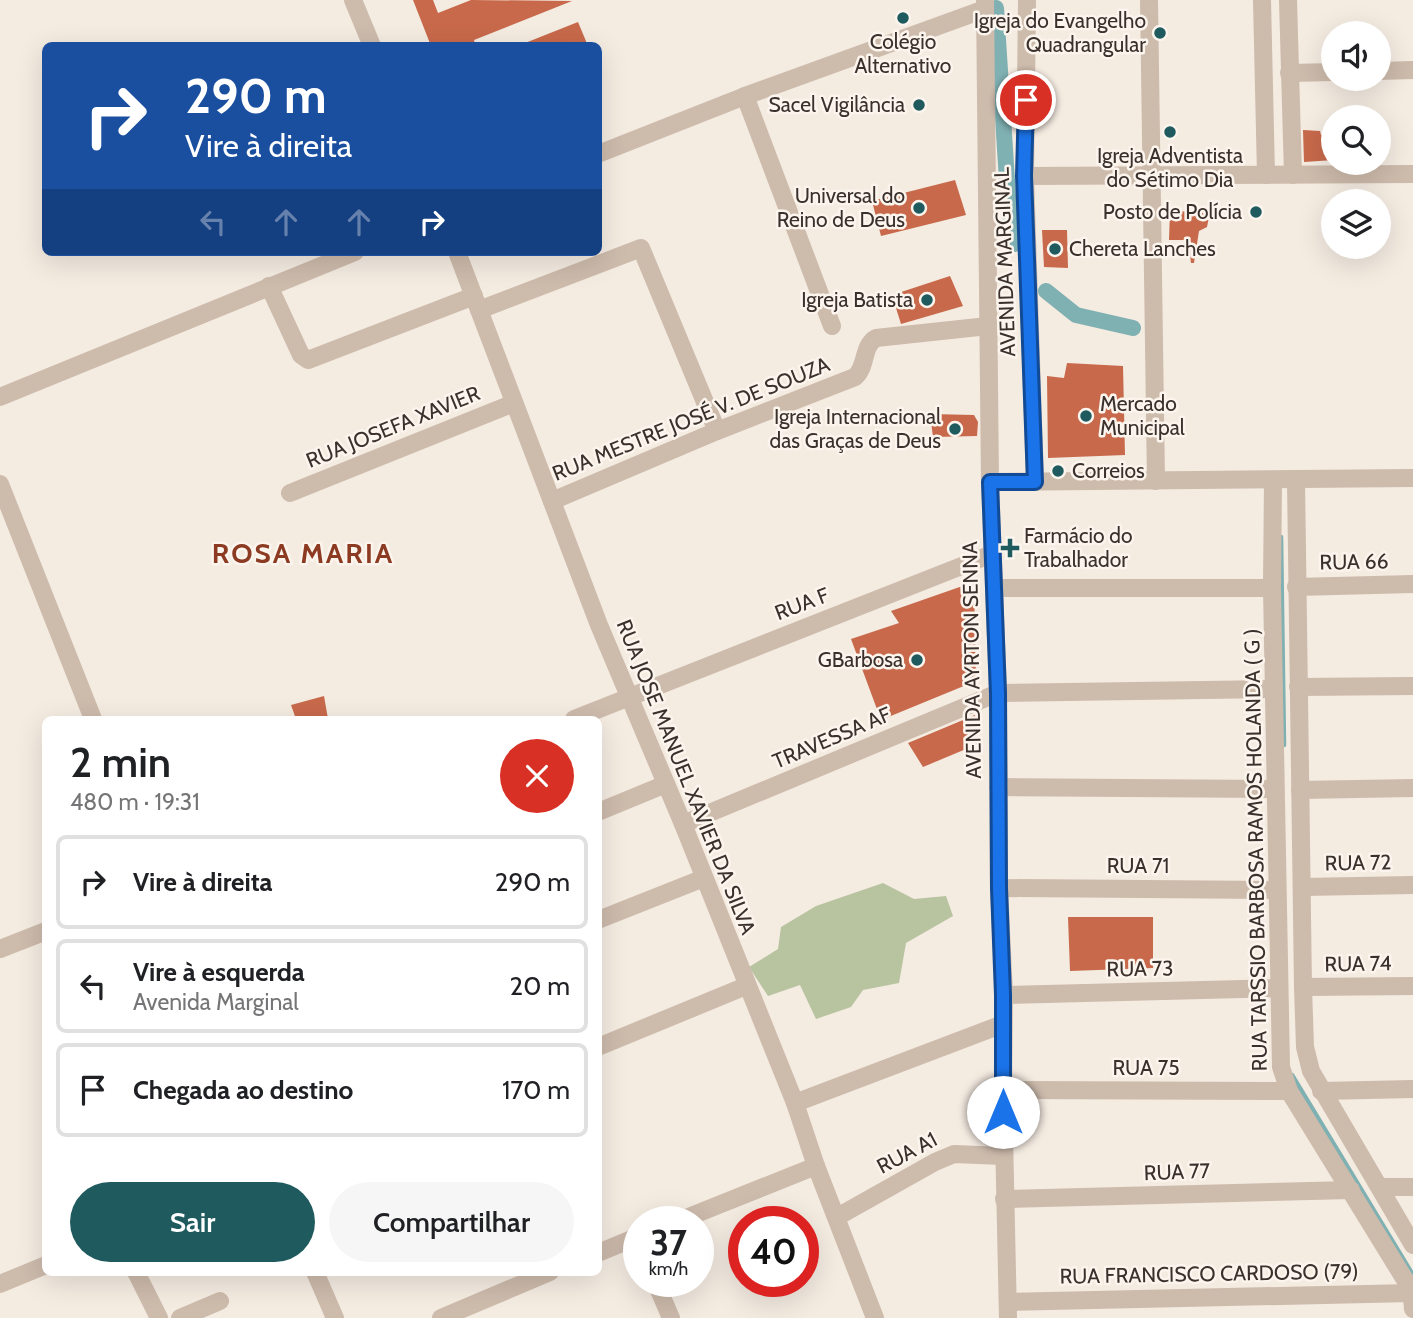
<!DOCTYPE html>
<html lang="pt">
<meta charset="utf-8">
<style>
body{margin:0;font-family:Cabin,sans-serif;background:#f6f6f6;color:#202124;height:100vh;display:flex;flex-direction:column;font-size:26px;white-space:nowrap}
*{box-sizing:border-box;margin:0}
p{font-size:23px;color:#757577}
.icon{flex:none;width:38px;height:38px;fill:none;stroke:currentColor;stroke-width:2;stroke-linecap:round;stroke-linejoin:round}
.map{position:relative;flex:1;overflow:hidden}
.sheet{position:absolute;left:42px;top:716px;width:560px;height:560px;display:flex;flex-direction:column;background:#fff;border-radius:10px;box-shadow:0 7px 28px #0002}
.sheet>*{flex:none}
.top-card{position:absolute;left:42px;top:42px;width:560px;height:214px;border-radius:10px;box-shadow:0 7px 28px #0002;background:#1a4fa0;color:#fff;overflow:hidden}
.controls{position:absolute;left:1321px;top:21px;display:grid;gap:14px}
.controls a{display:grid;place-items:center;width:70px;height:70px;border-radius:50%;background:#fff;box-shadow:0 7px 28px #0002;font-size:35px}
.speed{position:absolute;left:623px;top:1206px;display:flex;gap:14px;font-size:35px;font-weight:700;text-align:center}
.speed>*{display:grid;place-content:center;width:91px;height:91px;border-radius:50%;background:#fff;box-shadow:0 7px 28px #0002;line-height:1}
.speed small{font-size:18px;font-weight:400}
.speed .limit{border:10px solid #d22;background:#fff;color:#111}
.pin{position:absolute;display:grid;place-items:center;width:60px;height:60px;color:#fff;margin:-30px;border:4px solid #fff;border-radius:50%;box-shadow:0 2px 7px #0007}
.me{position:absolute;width:77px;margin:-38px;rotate:0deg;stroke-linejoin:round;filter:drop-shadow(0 0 5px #0008)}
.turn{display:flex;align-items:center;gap:24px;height:147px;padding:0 28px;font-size:32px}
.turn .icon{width:91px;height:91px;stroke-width:2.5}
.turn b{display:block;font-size:49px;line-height:60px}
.lanes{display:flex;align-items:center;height:66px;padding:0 28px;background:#0003;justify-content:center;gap:35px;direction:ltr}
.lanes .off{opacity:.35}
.round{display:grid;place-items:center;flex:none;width:74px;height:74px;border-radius:37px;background:#f6f6f6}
.summary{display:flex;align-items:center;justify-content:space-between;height:119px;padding:0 28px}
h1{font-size:42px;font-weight:600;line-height:52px}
.primary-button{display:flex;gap:14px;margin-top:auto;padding:14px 28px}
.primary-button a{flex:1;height:80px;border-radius:42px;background:#1f5a5e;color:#fff;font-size:28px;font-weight:600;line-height:80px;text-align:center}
.primary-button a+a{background:#f6f6f6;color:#202124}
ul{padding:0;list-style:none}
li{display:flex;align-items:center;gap:21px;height:94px;margin:0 14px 10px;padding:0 14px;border:4px solid #e0e0e0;border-radius:10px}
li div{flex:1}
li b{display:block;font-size:26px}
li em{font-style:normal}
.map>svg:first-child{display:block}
</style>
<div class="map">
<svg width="1413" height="1318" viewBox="0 0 1413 1318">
<rect width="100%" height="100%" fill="#f4ebe1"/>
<!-- green -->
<path fill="#b8c4a0" d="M883 883 914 899 946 896 953 916 906 943 899 983 863 990 851 1007 816 1019 800 985 768 996 749 967 778 949 781 927 816 906Z"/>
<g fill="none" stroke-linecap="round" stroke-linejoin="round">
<!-- stream -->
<g stroke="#7fb0b2" stroke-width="4.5">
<path d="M1281 537 1284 745"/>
<path d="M1292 1075 1413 1275"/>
</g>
<!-- canal -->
<g stroke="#7fb0b2" stroke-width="16">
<path d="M996 8 1008 196 1014 244"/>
<path d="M1046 291 1076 315 1133 328"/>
</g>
</g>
<!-- building -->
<g fill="#c8694b">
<path d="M413 0H433L438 13 471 0 572 1 474 40 476 46H431Z"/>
<path d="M578 22 588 46H520V45Z"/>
<path d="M1303 130 1320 131 1321 135H1328L1327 140H1334V160L1304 162Z"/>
<path d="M955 180 966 215 881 236 872 201Z"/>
<path d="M1170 211 1201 212 1209 217 1207 227 1199 231 1194 263H1191L1188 240H1169Z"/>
<path d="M1042 230H1067L1068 268 1044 267Z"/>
<path d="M950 276 963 306 901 324 892 295Z"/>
<path d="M1067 363 1123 366 1125 455 1048 458 1047 376 1064 378Z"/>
<path d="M930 414 974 415 978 422 977 436 933 437Z"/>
<path d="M974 582 976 681 881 720 851 639 899 623 891 611Z"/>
<path d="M324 696 328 719H296L291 705Z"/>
<path d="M975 715 978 744 923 767 908 743Z"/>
<path d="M1068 917H1153V968L1070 971Z"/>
</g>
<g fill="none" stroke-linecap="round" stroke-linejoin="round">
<!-- minor -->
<g stroke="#cdbbac" stroke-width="18">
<path d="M353 0 372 46"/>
<path d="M985 0 990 482 998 693 999 888 1004 995 1003 1090 1008 1318"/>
<path d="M1027 0 1025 176 1035 482"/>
<path d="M1149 0 1156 481"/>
<path d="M1262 0 1266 175"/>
<path d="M1288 0 1293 175"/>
<path d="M1379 71 1413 70"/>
<path d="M1289 73 1334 72"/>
<path d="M745 96 832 326"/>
<path d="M598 154 745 96 985 9"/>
<path d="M1025 176 1413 174"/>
<path d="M457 252 599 625 683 824 795 1103 816 1166 875 1318"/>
<path d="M269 286 301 355 308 360 474 296"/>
<path d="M479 310 641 248 717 431"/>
<path d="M0 397 355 252"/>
<path d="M1273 480 1272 588 1281 1067 1289 1091 1407 1283 1412 1298 1413 1309"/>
<path d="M1296 480 1303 987 1305 1047 1311 1071 1413 1245"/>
<path d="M990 482 1413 478"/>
<path d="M0 484 93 719"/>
<path d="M290 493 514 403"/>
<path d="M552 501 717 431 855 377C867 367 862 346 876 338L988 326"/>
<path d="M1296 587 1413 584"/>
<path d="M994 588H1272"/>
<path d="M1298 687 1413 686"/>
<path d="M574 719 992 554"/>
<path d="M998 787 1275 789"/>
<path d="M1300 790 1413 788"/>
<path d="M598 812 666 784"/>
<path d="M683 824 998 693 1274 689"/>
<path d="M1303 887 1413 885"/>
<path d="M999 888 1277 890"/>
<path d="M598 920 704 878"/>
<path d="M0 949 46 931"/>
<path d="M1303 987 1413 986"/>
<path d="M1004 995 1278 988"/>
<path d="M598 1047 746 986"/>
<path d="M1003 1090 1289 1091"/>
<path d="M1321 1091 1413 1089"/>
<path d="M795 1103 1003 1024"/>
<path d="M1381 1187H1413"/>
<path d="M1004 1199 1351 1190"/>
<path d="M837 1217 935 1162 954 1154 1004 1156"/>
<path d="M676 1222 816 1166"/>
<path d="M598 1253 639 1236"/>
<path d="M136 1272 159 1318"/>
<path d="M315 1272 335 1318"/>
<path d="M655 1281 671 1318"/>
<path d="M0 1284 46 1265"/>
<path d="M1008 1302 1411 1293"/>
<path d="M180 1318 220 1301"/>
<path d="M441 1318 550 1272"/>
</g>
</g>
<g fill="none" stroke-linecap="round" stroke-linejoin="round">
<!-- route casing -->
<g stroke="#114b97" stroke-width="18">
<path id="route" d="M1003 1112V995L999 888 998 693 990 482H1035L1024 176 1026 100"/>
</g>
<!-- route -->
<use href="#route" stroke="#1a73e8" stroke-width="12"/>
</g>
<!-- markers -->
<g fill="#1f5a5e" stroke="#fbf5ee" stroke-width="2.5">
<circle cx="903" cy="18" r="7"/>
<circle cx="1160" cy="33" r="7"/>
<circle cx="919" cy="105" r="7"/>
<circle cx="1170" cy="132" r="7"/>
<circle cx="919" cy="208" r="7"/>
<circle cx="1256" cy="212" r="7"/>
<circle cx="1055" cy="249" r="7"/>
<circle cx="927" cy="300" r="7"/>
<circle cx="1086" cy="416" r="7"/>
<circle cx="955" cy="429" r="7"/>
<circle cx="1058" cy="471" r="7"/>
<path d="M1006.5 537.5h7v7h7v7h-7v7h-7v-7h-7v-7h7z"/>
<circle cx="917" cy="660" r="7"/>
</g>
<g text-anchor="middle" stroke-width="5" stroke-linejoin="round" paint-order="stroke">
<!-- poi labels -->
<g font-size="21" fill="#3b302b" stroke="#fbf5ee" text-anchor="end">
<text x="1146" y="28">Igreja do Evangelho<tspan x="1146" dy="24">Quadrangular</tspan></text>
<text x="903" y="49" text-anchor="middle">Colégio<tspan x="903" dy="24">Alternativo</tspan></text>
<text x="905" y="112">Sacel Vigilância</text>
<text x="1170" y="163" text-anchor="middle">Igreja Adventista<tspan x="1170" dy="24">do Sétimo Dia</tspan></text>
<text x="905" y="203">Universal do<tspan x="905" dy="24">Reino de Deus</tspan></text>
<text x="1242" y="219">Posto de Polícia</text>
<text x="1069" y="256" text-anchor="start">Chereta Lanches</text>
<text x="913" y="307">Igreja Batista</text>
<text x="1100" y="411" text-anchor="start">Mercado<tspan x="1100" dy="24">Municipal</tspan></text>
<text x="941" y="424">Igreja Internacional<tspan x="941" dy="24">das Graças de Deus</tspan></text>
<text x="1072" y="478" text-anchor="start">Correios</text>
<text x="1024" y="543" text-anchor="start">Farmácio do<tspan x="1024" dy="24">Trabalhador</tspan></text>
<text x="903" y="667">GBarbosa</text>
</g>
<!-- street labels -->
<g font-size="21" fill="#3b302b" stroke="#fbf5ee">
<text transform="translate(1005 262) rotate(-92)" y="7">AVENIDA MARGINAL</text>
<text transform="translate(691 419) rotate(-22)" y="7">RUA MESTRE JOSÉ V. DE SOUZA</text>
<text transform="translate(393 427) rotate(-22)" y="7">RUA JOSEFA XAVIER</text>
<text transform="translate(1354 562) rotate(-1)" y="7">RUA 66</text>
<text transform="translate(802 604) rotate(-21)" y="7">RUA F</text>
<text transform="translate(972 660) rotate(-91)" y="7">AVENIDA AYRTON SENNA</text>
<text transform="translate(832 738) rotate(-23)" y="7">TRAVESSA AF</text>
<text transform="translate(686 777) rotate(68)" y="7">RUA JOSE MANUEL XAVIER DA SILVA</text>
<text transform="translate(1256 850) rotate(-91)" y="7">RUA TARSSIO BARBOSA RAMOS HOLANDA ( G )</text>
<text transform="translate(1358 863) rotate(-1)" y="7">RUA 72</text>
<text x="1138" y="873">RUA 71</text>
<text transform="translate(1358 964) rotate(-1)" y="7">RUA 74</text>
<text transform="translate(1140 969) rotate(-1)" y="7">RUA 73</text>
<text x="1146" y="1075">RUA 75</text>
<text transform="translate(907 1153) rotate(-28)" y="7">RUA A1</text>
<text transform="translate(1177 1172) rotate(-2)" y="7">RUA 77</text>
<text transform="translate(1209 1274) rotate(-1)" y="7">RUA FRANCISCO CARDOSO (79)</text>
</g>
<!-- district labels -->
<g font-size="28" font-weight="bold" letter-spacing="2" fill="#8c3b22" stroke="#fbf5ee">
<text x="303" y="563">ROSA MARIA</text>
</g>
</g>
</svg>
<div class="controls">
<a><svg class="icon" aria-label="sound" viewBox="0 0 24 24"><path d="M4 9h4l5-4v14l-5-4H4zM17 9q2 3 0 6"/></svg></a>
<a><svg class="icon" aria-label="search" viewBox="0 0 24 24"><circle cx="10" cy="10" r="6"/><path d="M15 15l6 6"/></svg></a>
<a><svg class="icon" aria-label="layers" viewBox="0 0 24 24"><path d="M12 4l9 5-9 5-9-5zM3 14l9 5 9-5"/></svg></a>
</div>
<div class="speed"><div>37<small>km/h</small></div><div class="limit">40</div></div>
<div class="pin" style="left:1026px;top:100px;background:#d93025"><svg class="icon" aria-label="arrive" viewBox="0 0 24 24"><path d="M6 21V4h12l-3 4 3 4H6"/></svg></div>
<svg class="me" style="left:1003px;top:1112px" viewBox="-20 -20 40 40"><circle r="19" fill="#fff"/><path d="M0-13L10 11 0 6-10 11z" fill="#1a73e8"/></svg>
<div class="top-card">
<div class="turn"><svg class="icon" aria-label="right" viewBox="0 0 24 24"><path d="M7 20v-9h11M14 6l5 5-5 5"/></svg><div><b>290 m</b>Vire à direita</div></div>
<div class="lanes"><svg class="icon off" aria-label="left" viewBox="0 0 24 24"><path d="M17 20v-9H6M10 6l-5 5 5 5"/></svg><svg class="icon off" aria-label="ahead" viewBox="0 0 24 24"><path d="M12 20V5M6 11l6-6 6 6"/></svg><svg class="icon off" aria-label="ahead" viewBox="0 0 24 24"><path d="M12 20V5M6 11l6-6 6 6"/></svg><svg class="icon" aria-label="right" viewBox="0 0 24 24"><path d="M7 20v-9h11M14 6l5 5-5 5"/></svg></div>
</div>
<section class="sheet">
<div class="summary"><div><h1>2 min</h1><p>480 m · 19:31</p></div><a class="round" style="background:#d93025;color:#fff"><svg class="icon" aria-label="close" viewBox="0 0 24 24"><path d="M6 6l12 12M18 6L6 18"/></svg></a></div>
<ul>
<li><svg class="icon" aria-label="right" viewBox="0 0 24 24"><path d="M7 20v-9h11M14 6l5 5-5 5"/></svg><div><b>Vire à direita</b></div><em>290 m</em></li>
<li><svg class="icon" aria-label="left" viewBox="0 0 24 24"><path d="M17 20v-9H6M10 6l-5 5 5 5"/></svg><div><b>Vire à esquerda</b><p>Avenida Marginal</p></div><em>20 m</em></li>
<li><svg class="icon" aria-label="arrive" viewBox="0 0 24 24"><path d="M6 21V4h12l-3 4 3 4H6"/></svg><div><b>Chegada ao destino</b></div><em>170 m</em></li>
</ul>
<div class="primary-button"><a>Sair</a><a>Compartilhar</a></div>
</section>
</div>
